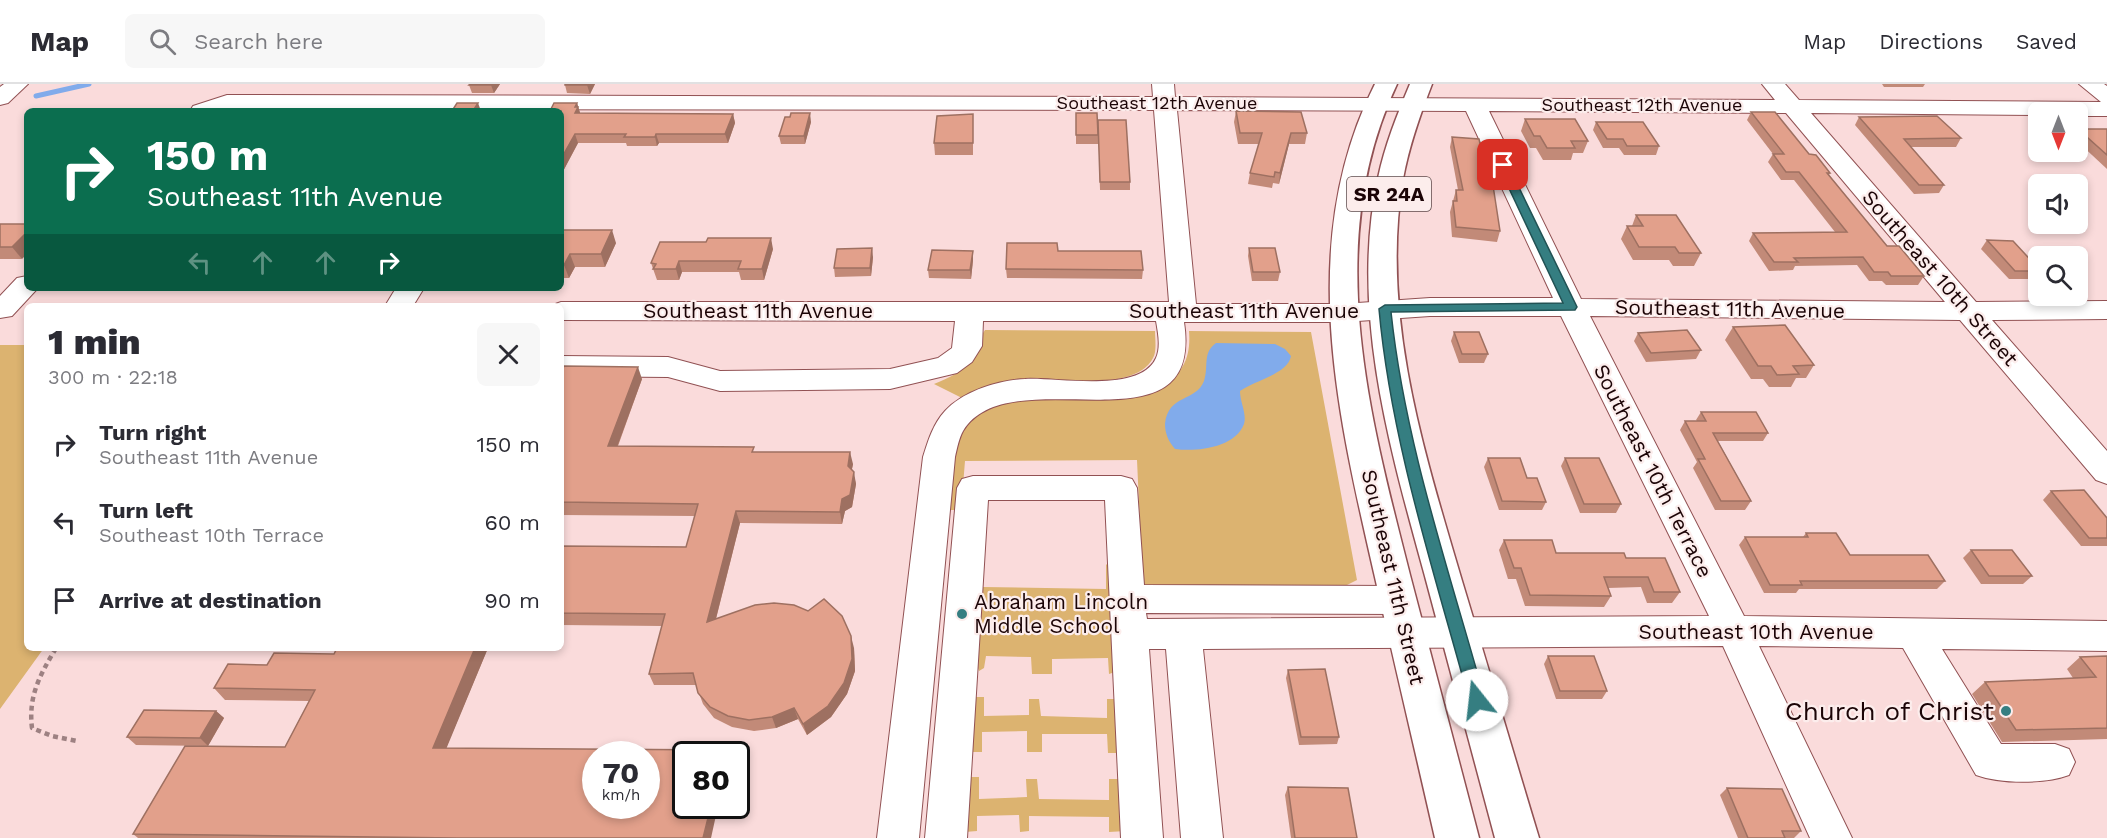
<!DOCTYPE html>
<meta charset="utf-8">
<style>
body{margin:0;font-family:"Work Sans",sans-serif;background:#f7f7f7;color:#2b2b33;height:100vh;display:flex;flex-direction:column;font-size:22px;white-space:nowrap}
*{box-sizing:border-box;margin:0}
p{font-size:20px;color:#7c7c81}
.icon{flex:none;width:33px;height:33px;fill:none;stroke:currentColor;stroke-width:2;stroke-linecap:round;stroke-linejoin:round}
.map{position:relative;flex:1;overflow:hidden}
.panel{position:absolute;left:24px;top:219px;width:540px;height:348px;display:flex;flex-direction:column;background:#fff;border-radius:9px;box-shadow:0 3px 9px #0003}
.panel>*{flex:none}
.guide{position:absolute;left:24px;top:24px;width:540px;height:183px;border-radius:9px;box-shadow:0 3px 9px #0003;background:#0b6e4f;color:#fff;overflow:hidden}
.needle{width:39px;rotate:180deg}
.tools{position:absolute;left:2028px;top:18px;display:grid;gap:12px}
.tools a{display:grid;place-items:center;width:60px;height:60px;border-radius:9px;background:#fff;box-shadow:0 3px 9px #0003;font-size:30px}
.speed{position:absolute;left:582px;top:657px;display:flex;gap:12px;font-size:30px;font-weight:700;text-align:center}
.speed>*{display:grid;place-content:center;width:78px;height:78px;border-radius:50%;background:#fff;box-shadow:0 3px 9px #0003;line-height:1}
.speed small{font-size:15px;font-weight:400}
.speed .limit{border:3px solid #111;border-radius:9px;background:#fff;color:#111}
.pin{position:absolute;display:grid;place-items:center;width:51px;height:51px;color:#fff;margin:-26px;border-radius:12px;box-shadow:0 3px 9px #0006}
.me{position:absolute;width:66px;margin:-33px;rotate:344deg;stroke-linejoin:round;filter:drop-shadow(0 0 4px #0008)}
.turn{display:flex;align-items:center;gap:21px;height:126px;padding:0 24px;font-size:27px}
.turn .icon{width:78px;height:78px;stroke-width:2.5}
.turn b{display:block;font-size:42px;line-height:51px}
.lanes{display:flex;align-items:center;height:57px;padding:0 24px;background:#0003;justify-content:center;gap:30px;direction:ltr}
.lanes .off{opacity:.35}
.round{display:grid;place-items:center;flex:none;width:63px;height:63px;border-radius:9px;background:#f7f7f7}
.head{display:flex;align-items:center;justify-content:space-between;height:102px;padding:0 24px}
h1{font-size:36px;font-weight:800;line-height:45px}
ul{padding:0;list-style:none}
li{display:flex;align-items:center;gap:18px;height:78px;padding:0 24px}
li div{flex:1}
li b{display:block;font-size:22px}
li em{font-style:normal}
header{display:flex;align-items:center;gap:36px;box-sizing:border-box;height:84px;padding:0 30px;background:#fff;border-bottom:2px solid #e1e1e2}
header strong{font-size:28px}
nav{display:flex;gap:33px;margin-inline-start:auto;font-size:21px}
.search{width:420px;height:54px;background:#f7f7f7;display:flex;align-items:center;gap:15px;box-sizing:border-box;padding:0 21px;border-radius:9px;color:#7c7c81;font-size:22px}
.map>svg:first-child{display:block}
</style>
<header>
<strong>Map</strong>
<div class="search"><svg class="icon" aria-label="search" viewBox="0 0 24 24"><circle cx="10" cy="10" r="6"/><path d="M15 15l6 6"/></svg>Search here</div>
<nav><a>Map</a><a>Directions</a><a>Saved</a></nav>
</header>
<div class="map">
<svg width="2107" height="754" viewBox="0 0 2107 754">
<rect width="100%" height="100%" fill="#fadbdb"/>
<!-- green -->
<g fill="#dcb370">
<path d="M985 246 1155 247C1155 255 1157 267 1153 274 1135 309 1057 293 1025 297 1004 300 982 309 962 314L934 300C948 294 966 287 974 273 979 264 978 255 985 246Z"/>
<path d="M1189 247 1311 248 1357 496 1341 504 1143 506 1137 376 965 377 961 426H948L958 348 984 325 1006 316 1162 301C1184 289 1191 272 1189 247Z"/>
<path d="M0 261H27V564H44L0 625Z"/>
<path d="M1108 479 1115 588 1109 590 1108 574 1052 575V590H1032L1031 573 986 572 984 584 979 587 978 584 983 503 1106 505V481Z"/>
<path d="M973 613H984V632L1029 631V615H1039L1041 632 1107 634V615H1119L1121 669H1108L1107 650H1042V668H1027V647L982 648V668H970Z"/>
<path d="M968 693H979V715L1027 713 1026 695H1037L1039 715 1109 716V695H1122L1126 747 1109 748V733L1029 732V747L1020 748 1019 731 977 732V747L965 748Z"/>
</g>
<!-- water -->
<path fill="#81abeb" d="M1216 259 1275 260 1285 265 1291 272C1288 290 1255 296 1240 307 1240 318 1247 330 1244 340 1235 364 1196 368 1175 365 1169 358 1165 350 1165 340 1168 310 1196 318 1204 297 1209 282 1202 269 1216 259Z"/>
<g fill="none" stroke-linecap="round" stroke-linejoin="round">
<!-- stream -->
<path stroke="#81abeb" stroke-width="5" d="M36 12 89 0"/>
<!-- minor casing -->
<g stroke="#915153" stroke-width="2">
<g id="minor">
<path d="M4 0H28L8 19 0 21V3Z"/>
<path d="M1152 0H1174L1175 13 1775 16 1762 0H1785L1799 16 2101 18 2079 0H2104L2107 2V32H2078V28H2038V31L1811 29 1976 218 2107 217V235L1992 236 2107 367V400L2096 396 1960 236 1590 232 1744 532 2107 537V567L1942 565 2001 660H2055L2069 665 2075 678 2069 691C2045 700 2000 700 1976 691L1903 564 1759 562 1852 754H1810L1723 562 1203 565 1223 754H1181L1166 565H1149L1163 754H1121L1105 416H988L967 754H925L957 404 962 395 973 392H1121L1132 395 1137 404 1144 501 1398 502 1410 506 1416 516 1410 526 1398 530 1146 529 1147 535 1709 532 1561 232H1430L1343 238H1184C1205 377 1010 270 963 347 959 354 957 364 955 373L919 754H877L923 373C928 357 933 340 945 327 963 307 999 296 1025 295 1057 293 1140 310 1156 274 1161 263 1158 249 1156 237H983L982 262 972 278 957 289 890 305 720 307 668 293 561 292V272L668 273 720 287 890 285 938 274 952 264 955 237 561 236V222H550L561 218H1169L1154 26 229 25 223 27H190L193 22 227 11 1153 13ZM1177 26 1466 27 1553 214H1430L1343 220H1196ZM1489 27 1786 29 1945 218 1581 215Z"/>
<path d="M27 192V204H38L12 232 0 234V212L17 194Z"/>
<path d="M396 204H424L413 222H385Z"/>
</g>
</g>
<!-- highway casing -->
<g stroke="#915153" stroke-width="3">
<g id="highway">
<path d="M1375 0H1397C1322 159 1369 330 1410 491 1433 579 1456 666 1479 754H1435C1415 666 1394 577 1374 489 1337 327 1296 157 1375 0Z"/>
<path d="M1410 0H1432C1420 31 1409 62 1403 95 1380 231 1424 368 1462 497 1488 583 1513 668 1539 754H1495C1472 668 1449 582 1426 496 1391 368 1349 228 1378 94 1385 61 1397 31 1410 0Z"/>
</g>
</g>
<!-- path -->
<path stroke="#9d8182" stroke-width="4.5" stroke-dasharray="5 4" stroke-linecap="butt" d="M56 564C40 591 28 612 32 644L52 652 77 657"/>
<!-- minor -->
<use href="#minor" fill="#fff" fill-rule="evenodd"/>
<!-- highway -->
<use href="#highway" fill="#fff" fill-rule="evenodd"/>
</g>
<!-- wall -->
<g fill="#c28a78">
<path d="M470 0H500L494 9H472L469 1Z"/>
<path d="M595 0 590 10 567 9 565 1Z"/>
<path d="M1882 0H1925L1923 3H1884Z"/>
<path d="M577 19 580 29 733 30 735 39 728 59H659L657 62H627L626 59H578L561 91V27Z"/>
<path d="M1236 27 1307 49 1305 60H1289L1279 100 1273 99 1272 104 1248 100 1250 89 1259 60H1238L1234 38Z"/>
<path d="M1751 28 1809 70 1830 89 1829 91 1887 162 1924 192 1918 201H1886L1882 197H1869L1857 181 1795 182 1793 186 1769 187 1749 157 1753 149 1835 148 1794 96H1781L1768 78 1773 70 1747 36Z"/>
<path d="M1076 29 1098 51V60H1076Z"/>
<path d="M973 30V71H935L934 59Z"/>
<path d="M1859 33 1961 54 1956 63H1911L1944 101 1939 109 1914 110 1855 41Z"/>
<path d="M1525 35 1588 57 1583 69H1573L1571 76H1543L1536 64H1530L1521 47Z"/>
<path d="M1098 36 1130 98V106H1100Z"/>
<path d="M811 38 805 60H781L779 52Z"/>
<path d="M1596 38 1659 62 1656 71H1624L1619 64H1603L1593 46Z"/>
<path d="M2078 45H2107V85L2078 58Z"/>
<path d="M1452 53 1500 147 1497 158 1452 153 1450 128 1456 106H1458L1450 63Z"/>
<path d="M1636 131 1701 169 1694 182H1673L1669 176H1633L1621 155 1627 142H1632Z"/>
<path d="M0 140 22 175H0Z"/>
<path d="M561 150 616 159 605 183H575L569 194H561Z"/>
<path d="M1987 156 2038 184V190L2034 195H2009L1981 165Z"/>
<path d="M1249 164 1280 188 1278 197H1252L1248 172Z"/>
<path d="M773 165 764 196H741L739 188H682L679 196H657L651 179Z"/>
<path d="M973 167V176L971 195 929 194 928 186Z"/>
<path d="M873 173 871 192 835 193 834 184Z"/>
<path d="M1006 185 1143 186 1142 195 1007 194Z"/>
<path d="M1733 243 1814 281 1806 294H1796L1791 303H1769L1763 295H1751L1725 256Z"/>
<path d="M1454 248 1488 270 1484 279H1459L1451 257Z"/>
<path d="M1638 249 1701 266 1696 275 1646 278 1634 257Z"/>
<path d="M561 289 642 295 618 362 755 368 853 380 852 385 856 400 852 423 845 427 842 440 740 439 716 535 854 564 855 587 847 610 831 633 807 651 798 635 776 644 754 647 732 643 714 634 703 620 696 601H654L649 590 662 542 561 541V462L686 463 695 432 561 431Z"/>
<path d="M1701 328 1768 349 1763 357H1718L1751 417 1745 426H1715L1693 384 1697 378 1680 346 1685 337H1697L1696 336Z"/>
<path d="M1488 374 1546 418 1542 426H1499L1484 383Z"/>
<path d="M1565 374 1621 420 1616 429H1580L1561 382Z"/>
<path d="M2051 407 2107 434V462H2081L2043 416Z"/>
<path d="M1806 449 1850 471 1945 497 1937 505H1799L1796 509H1764L1739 461 1745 453H1803Z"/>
<path d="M1504 456 1556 469 1626 474 1680 508 1672 519H1647L1641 503 1608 504 1611 512 1604 523 1525 522 1516 495H1508L1499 466Z"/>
<path d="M1971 466 2032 492 2023 500H1981L1963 474Z"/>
<path d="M488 564 446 664 711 754H138L133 750 285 663 309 617 225 616 214 604 267 581Z"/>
<path d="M1548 572 1607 607 1602 615H1556L1544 580Z"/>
<path d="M2107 572V655L2002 658 1972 610 1985 598 2073 594 2067 585 2080 573Z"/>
<path d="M1288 586 1339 653 1337 660 1299 661 1286 594Z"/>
<path d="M216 627 224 634 208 662 136 661 127 653Z"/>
<path d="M1288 703 1357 754H1291L1285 711Z"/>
<path d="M1727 704 1801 747 1794 754H1738L1720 711Z"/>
</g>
<!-- shaded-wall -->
<g fill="#9e7061">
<path d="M492 0H500L494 9 491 1Z"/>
<path d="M588 0H595L590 10 587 1Z"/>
<path d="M478 19 481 27H473Z"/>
<path d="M577 19 581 32 575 29V23Z"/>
<path d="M810 29 811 38 805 60 804 52Z"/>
<path d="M733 30 735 39 728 59 725 50Z"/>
<path d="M1291 49 1289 60 1279 100 1280 89Z"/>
<path d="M575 50 578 59 561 91V75Z"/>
<path d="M656 50 659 59 657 62 655 53Z"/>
<path d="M612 146 616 159 605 183 601 170Z"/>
<path d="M27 148V170L22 175 12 163Z"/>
<path d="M771 154 773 165 764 196 762 185Z"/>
<path d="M872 164 873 173 871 192 870 184Z"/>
<path d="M973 167V176L971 195 970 186Z"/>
<path d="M570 170 575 183 569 194 564 181Z"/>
<path d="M679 177 682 188 679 196 676 185Z"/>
<path d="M638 283 642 295 613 374 608 362Z"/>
<path d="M850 368 853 380 850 394 848 382Z"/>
<path d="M854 388 856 400 852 423 845 427 842 440 840 428 842 415Z"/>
<path d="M736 427 740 439 712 550 707 538Z"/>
<path d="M851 552 854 564 855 587 847 610 831 633 807 651 803 640Z"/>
<path d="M475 564H488L442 675 433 664Z"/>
<path d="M794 624 798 635 776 644 772 633Z"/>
<path d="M216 627 224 634 208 662 200 654Z"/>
<path d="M711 722H718L711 754H703Z"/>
</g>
<!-- building -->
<g fill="#e2a08b" stroke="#9e7061" stroke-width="1.5" fill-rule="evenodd">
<path d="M470 0H492L491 1H469Z"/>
<path d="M565 0H588L587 1H565Z"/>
<path d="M457 19H478L473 27H445H452Z"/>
<path d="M554 19H577L575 23H578L575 29 733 30 725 50H656L655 53H624L626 50H575L561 75V27H550Z"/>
<path d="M1236 27 1301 28 1307 49H1291L1280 89 1275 88 1274 93 1250 89 1262 49H1240Z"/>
<path d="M1751 28H1775L1809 70 1816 71 1830 89H1827L1887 162H1899L1924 192H1891L1888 188H1874L1863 173 1794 174 1798 178H1774L1753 149 1847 148 1799 88H1786L1773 70H1784Z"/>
<path d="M791 29H810L804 52H779L785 33H790Z"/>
<path d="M1076 29H1097L1098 51H1076Z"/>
<path d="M973 30V59H934L937 32Z"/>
<path d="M1937 32 1961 54 1904 55 1944 101H1919L1859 33Z"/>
<path d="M1525 35H1575L1588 57H1571L1575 64H1547L1540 52H1534Z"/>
<path d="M1098 36H1126L1130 98H1100Z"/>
<path d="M1596 38H1643L1659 62H1627L1623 55H1607Z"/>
<path d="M2078 45H2107V71Z"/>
<path d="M1452 53 1479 55 1482 69H1488L1500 147 1456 143 1453 117H1457L1456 106H1463Z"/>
<path d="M1636 131H1676L1701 169H1679L1675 163H1639L1627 142H1643Z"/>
<path d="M0 140H27V148L12 163H0Z"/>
<path d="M563 146H612L601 170H570L564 181H561V150Z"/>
<path d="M708 154H771L762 185H738L741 177H679L676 185H653L656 180 651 179 660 158H706Z"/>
<path d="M1987 156 2013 157 2038 184V187H2015Z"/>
<path d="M1007 159H1057L1058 167H1141L1143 186 1006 185Z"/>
<path d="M872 164 870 184H834L837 165Z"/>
<path d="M1249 164H1275L1280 188H1253Z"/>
<path d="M932 166 973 167 970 186H928Z"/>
<path d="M1785 241 1814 281 1793 282 1799 290 1777 291 1771 282H1758L1733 243Z"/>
<path d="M1687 246 1701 266 1651 269 1638 249Z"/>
<path d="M1454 248H1479L1488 270H1462Z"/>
<path d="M564 282 638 283 608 362 754 363 752 368H850L848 382 854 388 850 411 842 415 840 428 736 427 707 538 755 521 774 519 794 521 808 527 824 515 842 532 851 552 852 575 844 599 828 622 803 640 794 624 772 633 749 636 728 632 710 623 698 609 693 589 649 590 665 530 561 529V462L686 463 698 420 561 418V289Z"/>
<path d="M1701 328H1756L1768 349H1713L1751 417H1721L1698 375H1705L1685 337H1706Z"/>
<path d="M1488 374H1520L1527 394H1537L1546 418 1502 417Z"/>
<path d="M1565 374H1599L1621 420H1584Z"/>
<path d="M2084 406 2107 434V454H2089L2051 407Z"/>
<path d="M1806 449H1836L1850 471H1928L1945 497H1800L1802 501H1770L1745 453H1808Z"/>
<path d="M1504 456H1552L1556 469H1624L1626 474H1665L1680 508H1654L1648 493H1604L1611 512 1530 511 1521 484H1514Z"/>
<path d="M1971 466H2012L2032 492H1989Z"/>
<path d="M337 564H475L433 664 723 666 722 670H686V722H711L703 754H457L133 750 185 662 285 663 315 606 214 604 228 580 267 581 274 569 334 570ZM596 670H646V722H596Z"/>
<path d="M1548 572H1594L1607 607H1560Z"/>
<path d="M2107 572V644L2016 646 1985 598 2096 593 2080 573Z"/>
<path d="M1325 585 1339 653H1301L1288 586Z"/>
<path d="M144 626 216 627 200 654 127 653Z"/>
<path d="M1288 703 1348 704 1357 754H1295Z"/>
<path d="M1727 704 1782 705 1801 747H1782L1785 754H1748Z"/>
</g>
<!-- route -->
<path fill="#357e81" stroke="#225254" stroke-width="1.5" d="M1503 78 1508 81 1577 223 1575 226 1391 228C1405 361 1450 489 1485 616L1483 621 1477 623 1471 621 1469 616C1434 487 1391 358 1379 225L1385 221 1563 219 1498 81Z"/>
<!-- markers -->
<g fill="#357e81" stroke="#fcedec" stroke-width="2">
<circle cx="962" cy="530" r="6"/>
<circle cx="2006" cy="627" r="6"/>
</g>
<g text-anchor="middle" stroke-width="4.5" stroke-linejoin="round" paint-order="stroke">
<!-- far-street labels -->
<g font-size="18" fill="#1b0406" stroke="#fcedec">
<text x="1157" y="25">Southeast 12th Avenue</text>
<text x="1642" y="27">Southeast 12th Avenue</text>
</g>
<!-- shield labels -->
<rect fill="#fcedec" stroke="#5e4a4b" stroke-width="1.5" x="1347" y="93" width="84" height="34" rx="4.5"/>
<g font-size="20" font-weight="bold" fill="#1b0406">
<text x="1389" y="117">SR 24A</text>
</g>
<!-- street labels -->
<g font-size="21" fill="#1b0406" stroke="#fcedec">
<text transform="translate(1940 194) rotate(49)" y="7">Southeast 10th Street</text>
<text transform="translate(1730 225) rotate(1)" y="7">Southeast 11th Avenue</text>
<text x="758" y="234">Southeast 11th Avenue</text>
<text x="1244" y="234">Southeast 11th Avenue</text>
<text transform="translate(1653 387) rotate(63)" y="7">Southeast 10th Terrace</text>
<text transform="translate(1393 493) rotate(77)" y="7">Southeast 11th Street</text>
<text x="1756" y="555">Southeast 10th Avenue</text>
</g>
<!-- poi labels -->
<g font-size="21" fill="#1b0406" stroke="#fcedec" text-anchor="start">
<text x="974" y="525">Abraham Lincoln<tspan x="974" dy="24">Middle School</tspan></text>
</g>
<!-- near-poi labels -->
<g font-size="26" fill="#1b0406" stroke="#fcedec" text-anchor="end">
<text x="1994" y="636">Church of Christ</text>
</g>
</g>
</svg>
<div class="tools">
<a><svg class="needle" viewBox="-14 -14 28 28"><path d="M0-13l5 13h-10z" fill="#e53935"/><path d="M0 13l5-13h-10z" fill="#7c7c81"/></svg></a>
<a><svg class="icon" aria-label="sound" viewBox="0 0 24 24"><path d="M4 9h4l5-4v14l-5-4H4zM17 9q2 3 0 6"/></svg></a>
<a><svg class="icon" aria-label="search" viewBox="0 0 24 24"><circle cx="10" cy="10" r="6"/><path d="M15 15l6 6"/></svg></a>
</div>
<div class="speed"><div>70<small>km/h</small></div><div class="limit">80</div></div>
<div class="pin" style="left:1503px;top:81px;background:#d93025"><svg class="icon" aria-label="arrive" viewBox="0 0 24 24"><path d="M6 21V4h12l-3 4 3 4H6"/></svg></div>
<svg class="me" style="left:1477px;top:616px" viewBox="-20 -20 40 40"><circle r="19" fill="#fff"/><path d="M0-13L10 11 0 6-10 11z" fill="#357e81"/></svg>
<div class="guide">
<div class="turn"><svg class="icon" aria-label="right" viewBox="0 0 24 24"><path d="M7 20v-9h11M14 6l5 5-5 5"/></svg><div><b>150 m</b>Southeast 11th Avenue</div></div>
<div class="lanes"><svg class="icon off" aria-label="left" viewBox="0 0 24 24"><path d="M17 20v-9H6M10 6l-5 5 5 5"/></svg><svg class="icon off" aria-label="ahead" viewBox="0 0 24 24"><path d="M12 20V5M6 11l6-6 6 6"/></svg><svg class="icon off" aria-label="ahead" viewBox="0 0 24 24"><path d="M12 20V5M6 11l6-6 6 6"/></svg><svg class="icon" aria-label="right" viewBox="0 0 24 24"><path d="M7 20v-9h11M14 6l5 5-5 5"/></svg></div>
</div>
<section class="panel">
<div class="head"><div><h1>1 min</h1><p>300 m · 22:18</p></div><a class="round"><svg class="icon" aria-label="close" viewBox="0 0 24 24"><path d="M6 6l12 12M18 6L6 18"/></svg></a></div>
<ul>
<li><svg class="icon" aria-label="right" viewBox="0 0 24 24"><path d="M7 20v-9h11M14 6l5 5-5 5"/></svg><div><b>Turn right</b><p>Southeast 11th Avenue</p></div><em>150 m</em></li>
<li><svg class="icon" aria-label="left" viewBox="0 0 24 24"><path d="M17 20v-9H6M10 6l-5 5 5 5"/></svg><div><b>Turn left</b><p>Southeast 10th Terrace</p></div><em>60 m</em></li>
<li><svg class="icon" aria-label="arrive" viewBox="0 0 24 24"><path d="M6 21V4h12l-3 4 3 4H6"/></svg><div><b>Arrive at destination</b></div><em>90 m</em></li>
</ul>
</section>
</div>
